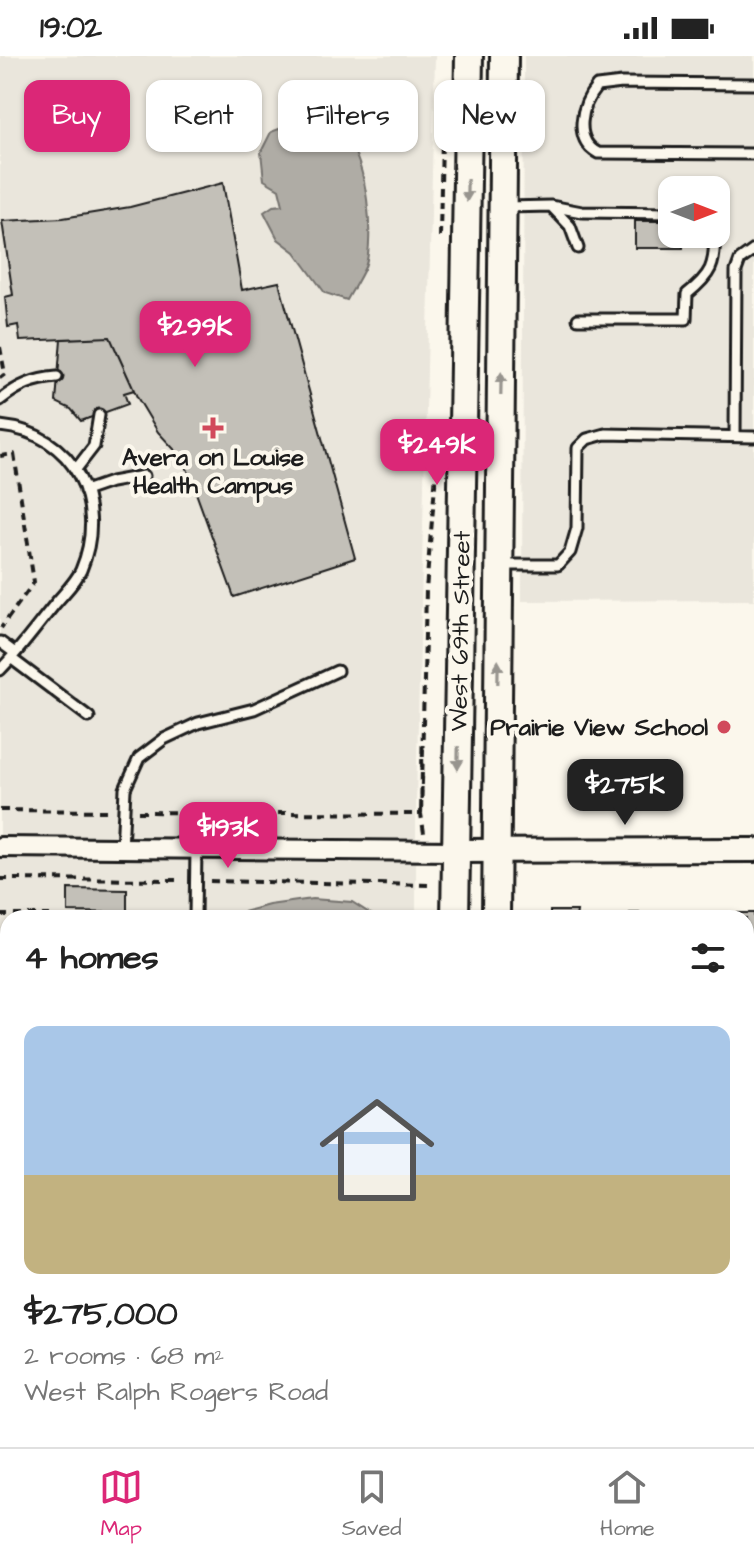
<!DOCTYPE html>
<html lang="en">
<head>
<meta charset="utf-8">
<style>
	:root { --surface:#fff; --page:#f6f6f6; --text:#222; --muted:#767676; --line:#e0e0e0; --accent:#db2777 }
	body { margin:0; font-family:"Architects Daughter",sans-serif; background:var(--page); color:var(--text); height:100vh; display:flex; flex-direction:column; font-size:30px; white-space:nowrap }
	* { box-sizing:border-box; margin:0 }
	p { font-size:26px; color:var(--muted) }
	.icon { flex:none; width:44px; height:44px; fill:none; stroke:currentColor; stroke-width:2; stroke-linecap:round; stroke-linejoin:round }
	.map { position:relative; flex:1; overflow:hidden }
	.details { position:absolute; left:0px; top:854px; width:754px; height:538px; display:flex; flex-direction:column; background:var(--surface); border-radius:24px 24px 0 0; box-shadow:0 2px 6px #0004 }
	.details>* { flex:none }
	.banner { position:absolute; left:24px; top:24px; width:706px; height:72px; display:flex; gap:16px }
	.needle { width:52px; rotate:90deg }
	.buttons { position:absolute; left:658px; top:120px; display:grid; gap:16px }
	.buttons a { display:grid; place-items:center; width:72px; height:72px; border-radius:16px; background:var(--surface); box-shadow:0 2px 6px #0004; font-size:40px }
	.price { position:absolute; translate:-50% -68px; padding:0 18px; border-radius:16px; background:var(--accent); color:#fff; font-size:26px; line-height:52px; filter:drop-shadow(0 2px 4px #0008) }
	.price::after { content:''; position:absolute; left:50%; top:48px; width:24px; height:18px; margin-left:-12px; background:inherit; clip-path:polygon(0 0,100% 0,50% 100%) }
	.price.current { background:#222; color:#fff }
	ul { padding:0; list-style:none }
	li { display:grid; align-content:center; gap:16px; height:424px; padding:0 24px }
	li+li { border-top:2px solid var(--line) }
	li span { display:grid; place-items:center; height:248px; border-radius:16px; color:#555 }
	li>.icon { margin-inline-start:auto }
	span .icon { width:144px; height:144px; fill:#fffc; stroke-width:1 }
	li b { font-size:34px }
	h2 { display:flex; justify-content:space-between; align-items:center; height:96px; padding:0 24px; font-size:34px }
	.pill { padding:0 28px; border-radius:16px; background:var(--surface); box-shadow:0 2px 6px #0004; font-size:28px; line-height:72px }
	.pill.current { background:var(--accent); color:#fff }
	.status { display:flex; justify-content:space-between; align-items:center; height:56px; padding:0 40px; background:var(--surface); direction:ltr }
	.status svg { height:22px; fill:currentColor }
	.tabs { display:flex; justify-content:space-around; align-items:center; height:112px; border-top:2px solid var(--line); background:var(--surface); font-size:22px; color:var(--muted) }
	.tabs a { display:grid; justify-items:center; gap:4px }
	.tabs .current { color:var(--accent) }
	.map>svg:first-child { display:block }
	.built { fill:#eae6dc; fill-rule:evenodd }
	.water { fill:#afaca5; stroke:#74726e; stroke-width:2 }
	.building { fill:#c3c0b8; stroke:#1c1c1c; stroke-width:2 }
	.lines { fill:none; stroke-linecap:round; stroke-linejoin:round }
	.service-casing { stroke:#1c1c1c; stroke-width:15 }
	.minor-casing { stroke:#1c1c1c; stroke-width:24 }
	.tertiary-casing { stroke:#1c1c1c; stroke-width:28 }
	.secondary-casing { stroke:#1c1c1c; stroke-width:32 }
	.path { stroke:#1c1c1c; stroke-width:4; stroke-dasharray:8 6; stroke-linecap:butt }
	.service { stroke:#fbf7ec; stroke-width:9 }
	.minor { stroke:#fbf7ec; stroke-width:18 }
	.tertiary { stroke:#fbf7ec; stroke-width:22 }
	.secondary { stroke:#fbf7ec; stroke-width:26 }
	.oneway { fill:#97948e }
	.poi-dot { fill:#d1495b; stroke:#fbf7ec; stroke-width:3 }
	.labels { text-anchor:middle; stroke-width:8; stroke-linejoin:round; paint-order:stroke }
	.poi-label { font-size:24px; font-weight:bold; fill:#1c1c1c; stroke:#fbf7ec }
	.street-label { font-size:24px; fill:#1c1c1c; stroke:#fbf7ec }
</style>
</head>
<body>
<div class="status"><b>19:02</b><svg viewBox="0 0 49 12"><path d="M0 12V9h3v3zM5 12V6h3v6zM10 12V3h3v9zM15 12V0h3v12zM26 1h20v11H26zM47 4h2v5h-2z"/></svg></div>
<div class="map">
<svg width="754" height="1391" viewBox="0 0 754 1391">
	<rect width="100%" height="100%" fill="#fbf7ec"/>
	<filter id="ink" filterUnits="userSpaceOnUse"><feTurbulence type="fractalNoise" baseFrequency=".0125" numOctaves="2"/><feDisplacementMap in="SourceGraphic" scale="16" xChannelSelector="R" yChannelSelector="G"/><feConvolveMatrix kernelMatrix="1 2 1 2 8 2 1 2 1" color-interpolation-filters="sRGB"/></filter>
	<g filter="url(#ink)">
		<path class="built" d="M0 0H435L416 744V862H8V1384H413V1391H0Z
			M524 0H754V544L522 545ZM672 134H716V178H672Z"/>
		<path class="water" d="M300 65C316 69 333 72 346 84 367 103 375 184 365 211 360 222 353 233 347 244L325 237 295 196 278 183 264 156 273 150 283 149 279 133 264 124 261 96 271 76Z
			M312 843 352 846 377 862H237L239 857 269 849Z"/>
		<path class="building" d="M223 127 242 234 279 226 355 502 234 541 184 404 158 376 137 341 110 281 20 285 18 269 8 271 5 241 13 239 2 165 63 162 130 151Z
			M635 165H672V178H683V192H635Z
			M110 281 134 334 124 337 128 348 81 365 71 353 56 346 61 283Z
			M68 833 127 834V857L68 856Z
			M550 855H577L576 862H550Z
			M630 857H685V862H630Z
			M716 857H754V883H746V862H716Z
			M746 937H754V992H746Z
			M746 1035H754V1090H746Z
			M592 1384H636L632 1391H604Z"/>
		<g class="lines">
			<g class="service-casing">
				<path id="service" d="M754 28 622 27 597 30C581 49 573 84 598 97L754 98
					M551 150 582 156 672 157
					M506 151 551 150 570 170 578 192
					M578 263H686L687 238C711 219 716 209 714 178
					M0 344C19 329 34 323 57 321
					M0 370C74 377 109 447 81 514 76 526 63 538 55 548 37 570 20 594 0 614
					M735 380 736 215 740 204 754 194
					M77 412 94 390 99 359
					M85 435 111 426 144 420
					M503 509H558L570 496 577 472 578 392 587 383 605 378 754 381
					M0 586 15 597
					M12 603 89 661
					M122 793 125 733 139 702 164 683 198 667 254 653 337 615
					M195 862 196 792
					M746 902H754
					M746 1120H754
					M150 1384V1391"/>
			</g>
			<g class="minor-casing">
				<path id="minor" d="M0 791 456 795
					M737 1391 743 1384"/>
			</g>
			<g class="tertiary-casing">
				<path id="tertiary" d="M456 795 754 794"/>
			</g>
			<g class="secondary-casing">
				<path id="secondary" d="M455 862 469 0
					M496 862 504 0
					M449 1391 450 1384
					M489 1391V1384"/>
			</g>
			<path class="path" d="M440 181 443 30
				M0 291 5 318 0 322
				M0 400 14 398 34 526 1 572
				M423 693 421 758 426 534 437 406
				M0 754 109 755
				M138 756 421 758 424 777
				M0 823 182 824
				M210 825 433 829
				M0 859H56"/>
			<use href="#service" class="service"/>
			<use href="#minor" class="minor"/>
			<use href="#tertiary" class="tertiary"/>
			<use href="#secondary" class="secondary"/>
		</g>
		<defs><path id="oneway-solid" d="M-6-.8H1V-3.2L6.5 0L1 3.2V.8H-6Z" transform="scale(2)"/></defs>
		<g class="oneway">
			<use href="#oneway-solid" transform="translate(467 134) rotate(91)"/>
			<use href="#oneway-solid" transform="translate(501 328) rotate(-89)"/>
			<use href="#oneway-solid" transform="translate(498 616) rotate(-89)"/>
			<use href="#oneway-solid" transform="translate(458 702) rotate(91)"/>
		</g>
	</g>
	<g class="poi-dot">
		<path d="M209 360h8v8h8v8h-8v8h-8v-8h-8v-8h8z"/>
		<circle cx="724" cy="671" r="8"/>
	</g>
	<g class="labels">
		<g class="poi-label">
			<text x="213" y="409">Avera on Louise<tspan x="213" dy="28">Health Campus</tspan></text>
			<text x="708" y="679" text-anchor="end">Prairie View School</text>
		</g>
		<g class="street-label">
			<text transform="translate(460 575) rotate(-89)" y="8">West 69th Street</text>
		</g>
	</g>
</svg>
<div class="buttons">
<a><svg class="needle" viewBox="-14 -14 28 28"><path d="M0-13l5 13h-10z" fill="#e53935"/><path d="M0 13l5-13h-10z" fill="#767676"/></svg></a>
</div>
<b class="price" style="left:195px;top:313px">$299K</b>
<b class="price" style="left:437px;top:431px">$249K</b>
<b class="price current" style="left:625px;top:771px">$275K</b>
<b class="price" style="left:228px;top:814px">$193K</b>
<div class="banner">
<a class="pill current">Buy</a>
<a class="pill">Rent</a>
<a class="pill">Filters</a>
<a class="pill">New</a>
</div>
<section class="details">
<h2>4 homes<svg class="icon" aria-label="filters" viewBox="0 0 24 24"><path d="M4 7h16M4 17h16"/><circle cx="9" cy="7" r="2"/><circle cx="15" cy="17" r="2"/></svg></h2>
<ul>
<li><span style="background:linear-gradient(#a9c7e8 60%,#c2b280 0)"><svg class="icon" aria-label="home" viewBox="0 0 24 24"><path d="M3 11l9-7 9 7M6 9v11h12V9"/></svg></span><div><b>$275,000</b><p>2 rooms · 68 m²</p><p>West Ralph Rogers Road</p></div></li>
</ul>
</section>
</div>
<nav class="tabs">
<a class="current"><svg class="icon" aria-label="map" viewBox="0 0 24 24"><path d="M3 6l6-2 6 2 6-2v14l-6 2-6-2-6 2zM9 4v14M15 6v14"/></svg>Map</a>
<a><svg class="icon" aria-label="saved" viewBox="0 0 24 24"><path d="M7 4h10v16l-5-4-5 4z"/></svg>Saved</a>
<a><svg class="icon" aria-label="home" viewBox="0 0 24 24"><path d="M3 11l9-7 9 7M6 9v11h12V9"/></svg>Home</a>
</nav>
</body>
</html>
